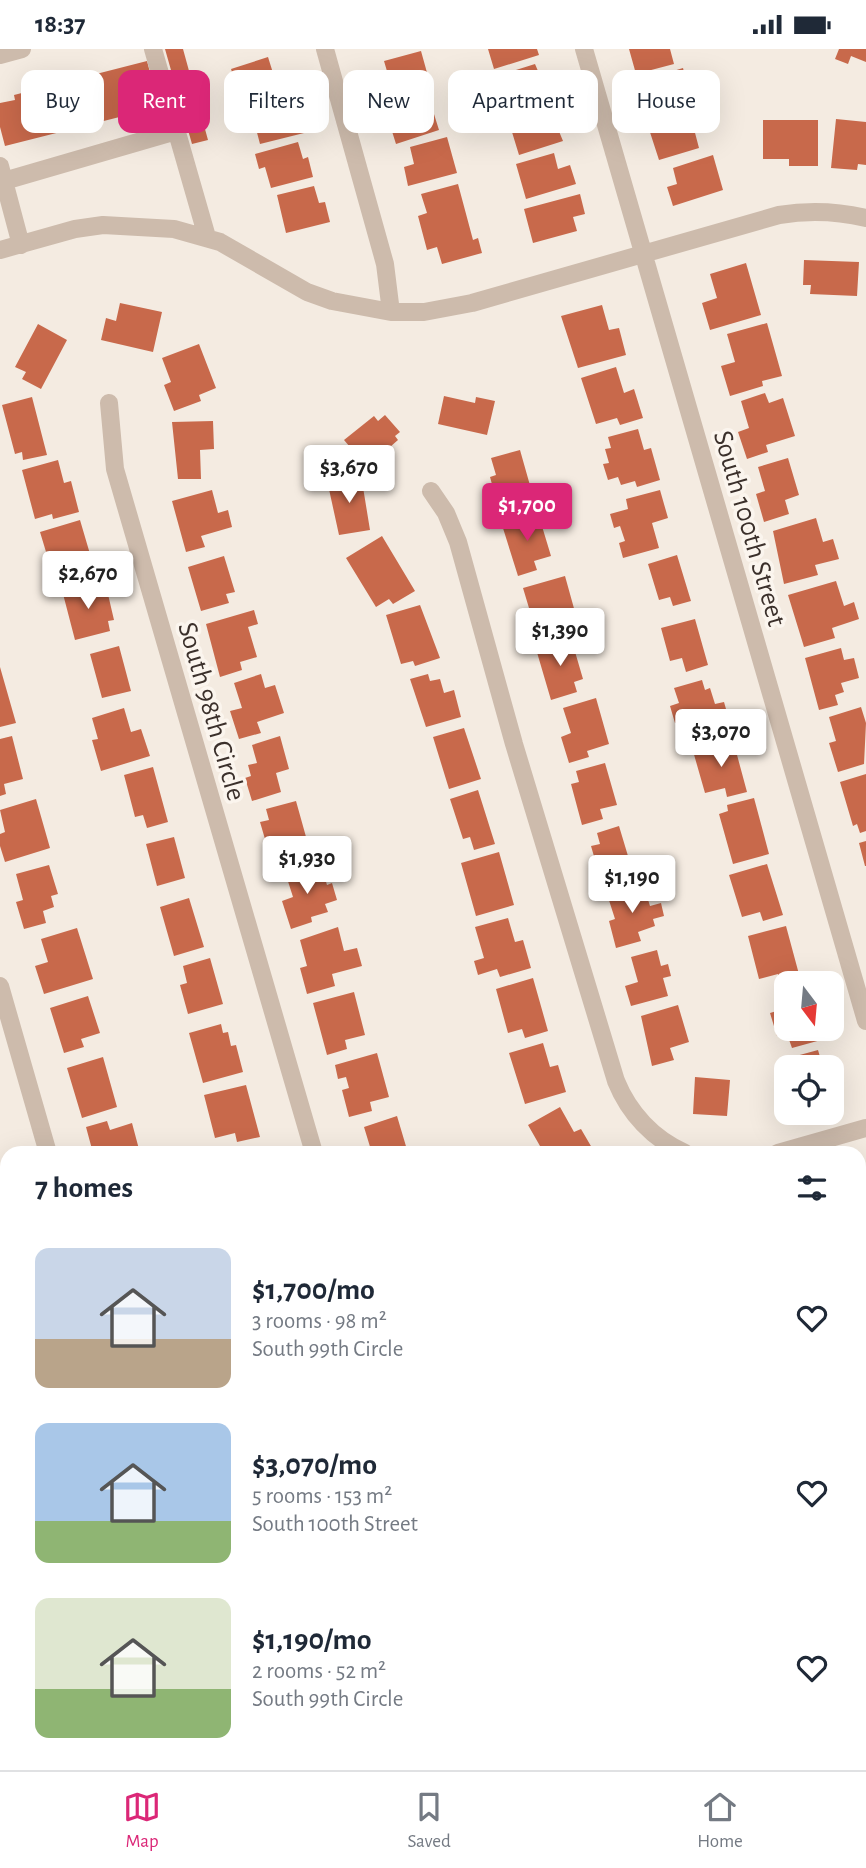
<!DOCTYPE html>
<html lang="en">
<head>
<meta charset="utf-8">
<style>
	:root { --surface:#fff; --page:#f6f6f7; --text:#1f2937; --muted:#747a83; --line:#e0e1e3; --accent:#db2777 }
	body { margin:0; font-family:"Alegreya Sans",sans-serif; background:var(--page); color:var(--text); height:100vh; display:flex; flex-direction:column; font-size:26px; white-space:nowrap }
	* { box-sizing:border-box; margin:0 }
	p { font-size:23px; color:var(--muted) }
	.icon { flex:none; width:38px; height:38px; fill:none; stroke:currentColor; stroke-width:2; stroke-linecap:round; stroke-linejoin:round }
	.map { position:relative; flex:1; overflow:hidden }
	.sheet { position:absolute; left:0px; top:1097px; width:866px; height:625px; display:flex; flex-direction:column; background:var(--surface); border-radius:21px 21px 0 0; box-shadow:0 7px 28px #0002 }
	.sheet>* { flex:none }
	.guide { position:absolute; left:21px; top:21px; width:824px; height:63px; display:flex; gap:14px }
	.needle { width:46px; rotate:164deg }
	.buttons { position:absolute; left:774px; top:922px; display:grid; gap:14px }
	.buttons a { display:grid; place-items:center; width:70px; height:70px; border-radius:14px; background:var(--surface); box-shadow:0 7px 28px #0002; font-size:35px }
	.price { position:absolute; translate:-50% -60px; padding:0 16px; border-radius:7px; background:#fff; color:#222; font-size:23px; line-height:46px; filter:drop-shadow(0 2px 4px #0008) }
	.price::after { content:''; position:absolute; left:50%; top:42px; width:21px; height:16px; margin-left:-10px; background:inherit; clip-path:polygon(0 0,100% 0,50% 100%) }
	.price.selected { background:var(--accent); color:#fff }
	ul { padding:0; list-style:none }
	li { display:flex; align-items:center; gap:21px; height:175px; padding:0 35px }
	li span { display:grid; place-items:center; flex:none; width:196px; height:140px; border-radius:14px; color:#555 }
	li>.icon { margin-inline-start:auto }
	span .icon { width:84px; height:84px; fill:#fffc; stroke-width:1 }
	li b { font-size:30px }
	h2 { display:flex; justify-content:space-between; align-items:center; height:84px; padding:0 35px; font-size:30px }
	.chip { padding:0 24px; border-radius:14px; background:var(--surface); box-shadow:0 7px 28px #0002; font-size:24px; line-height:63px }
	.chip.selected { background:var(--accent); color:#fff }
	.status { display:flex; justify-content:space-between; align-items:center; height:49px; padding:0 35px; background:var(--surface); direction:ltr }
	.status svg { height:19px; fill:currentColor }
	.tab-bar { display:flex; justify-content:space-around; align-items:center; height:98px; border-top:2px solid var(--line); background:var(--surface); font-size:19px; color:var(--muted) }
	.tab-bar a { display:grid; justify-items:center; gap:4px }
	.tab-bar .selected { color:var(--accent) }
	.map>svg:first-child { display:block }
	.building { fill:#c8694b }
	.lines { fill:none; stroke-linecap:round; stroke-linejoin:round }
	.minor { stroke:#cdbbac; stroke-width:18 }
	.major { stroke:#7d675c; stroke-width:18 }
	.labels { text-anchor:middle; stroke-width:7; stroke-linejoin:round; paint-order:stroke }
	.street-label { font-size:28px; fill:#3b302b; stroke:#fbf5ee }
</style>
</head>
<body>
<div class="status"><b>18:37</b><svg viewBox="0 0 49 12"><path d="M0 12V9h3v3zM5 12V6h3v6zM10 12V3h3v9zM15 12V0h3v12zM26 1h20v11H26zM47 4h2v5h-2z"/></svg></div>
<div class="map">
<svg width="866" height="1721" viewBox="0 0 866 1721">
	<rect width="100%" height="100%" fill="#f4ebe1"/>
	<path class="building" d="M165 0H183L208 91 192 95Z
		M488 0H537L539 6 494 20Z
		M629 0H670L674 15 636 25Z
		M839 0H866V13L851 7 848 15 835 10Z
		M421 2 431 38 382 52 377 32 389 29 384 12Z
		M268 8 273 24 282 21 288 40 242 54 231 20Z
		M147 12 159 58 5 97 0 78V54L15 51 14 46Z
		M535 15 550 50 505 64 494 28Z
		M683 19 686 31 692 29 697 44 685 47 688 57 647 69 641 51 647 50 641 32Z
		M428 46 439 81 396 95 390 76 395 74 390 58Z
		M292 48 304 84 260 95 255 76 248 77 243 61Z
		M549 58 563 92 519 106 508 70Z
		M698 62 702 79 694 80 699 99 659 111 647 74Z
		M836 70 866 73V116L858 115 857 121 831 119Z
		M763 71H818V117H789V110H763Z
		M447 88 457 124 408 137 404 118 414 115 410 98Z
		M298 93 303 110 308 108 313 128 271 139 265 118 259 120 255 105Z
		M554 104 558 120 570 116 576 135 526 150 516 115Z
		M713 106 723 141 673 157 667 138 677 135 673 119Z
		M458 135 473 191 478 189 482 204 442 215 437 198 427 201 418 167 427 164 421 145Z
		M314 137 319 154 325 153 330 173 286 184 277 146Z
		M580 145 585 165 573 168 577 182 533 194 524 160Z
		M804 211 859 213 857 247 810 245 811 236H803Z
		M746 214 761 266 710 281 702 254 717 249 710 225Z
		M120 254 162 263 153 303 101 291 106 269 116 272Z
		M602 256 609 281 619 279 626 306 578 319 561 267Z
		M767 274 782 327 762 332 763 337 730 347 721 317 735 313 727 285Z
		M38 275 67 291 41 340 22 330 26 323 15 318Z
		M199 295 216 339 199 346 201 352 174 362 164 336 171 333 162 309Z
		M616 318 624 344 634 340 643 369 620 376 617 369 596 375 581 329Z
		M765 344 769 354 783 349 795 387 766 396 768 403 747 410 738 383 749 379 741 352Z
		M444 347 475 354 476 348 495 352 487 386 438 375Z
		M32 348 47 406 23 411 22 403 15 405 2 356Z
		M385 366 400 383 395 387 398 391 367 418 344 391 374 367 378 372Z
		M213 372 214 400 200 401 201 430H178L172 373Z
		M638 380 644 401 651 399 660 431 637 438 635 432 621 436 618 428 608 431 603 415 609 414 605 400 611 399 608 388Z
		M520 401 533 447 498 457 490 428 496 426 491 409Z
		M788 409 799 446 785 451 789 465 764 473 756 445 765 442 758 418Z
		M58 411 64 434 71 432 79 463 53 470 52 465 35 470 22 421Z
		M361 426 370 481 339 486 327 431Z
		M212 441 218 464 228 461 232 478 201 487 205 498 186 503 172 452Z
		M660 441 668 469 652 474 659 499 623 509 619 494 625 492 620 477 614 479 610 465 628 460 626 450Z
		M538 464 551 507 534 512 537 521 518 527 502 476Z
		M816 469 823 493 833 490 839 510 815 516 818 526 784 535 773 482Z
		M80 471 95 522 72 529 70 521 53 526 40 483Z
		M382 487 415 542 393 555 389 550 376 558 346 509Z
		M677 506 691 552 673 557 670 548 659 551 648 515Z
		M224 507 235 543 226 545 229 554 201 562 188 518Z
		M565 527 575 563 551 569 554 579 530 586 523 561 529 559 523 539Z
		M836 532 844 557 854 553 859 570 832 579 835 589 804 598 788 546Z
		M90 533 93 544 107 541 114 571 108 572 110 582 75 591 62 541Z
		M420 556 440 609 415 617 413 612 401 615 386 566Z
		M254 561 258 575 248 578 257 608 240 613 242 621 220 628 206 575Z
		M695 570 708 616 686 623 682 609 670 612 661 579Z
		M571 589 583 630 574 633 577 643 551 651 536 600Z
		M119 597 131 642 102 649 90 605Z
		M841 599 844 611 854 609 859 629 841 634 844 643 835 646 838 656 819 661 805 609Z
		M0 618 16 674 0 678Z
		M261 625 265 639 275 636 284 664 257 673 261 684 239 690 230 662 242 659 234 634Z
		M428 625 430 632 440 630 444 644 454 641 461 668 426 678 410 630Z
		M702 631 705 641 710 639 715 655 724 653 732 681 711 687 708 677 685 684 682 672 675 674 670 657 679 654 674 639Z
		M596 649 609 695 587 702 589 708 569 714 561 688 571 684 563 659Z
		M861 658 866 674 864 715 838 723 829 694 836 692 829 668Z
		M124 659 131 683 141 680 150 707 101 722 92 691 98 690 92 669Z
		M464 679 481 730 449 740 433 688Z
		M12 687 23 730 4 735 6 745 0 747V690Z
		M280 687 289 720 276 724 281 743 252 752 245 729 251 727 248 716 257 714 252 696Z
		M733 691 747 743 727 748 725 739 705 744 693 702Z
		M605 714 617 756 600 760 603 770 582 776 571 735 579 733 576 722Z
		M153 718 168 773 147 779 143 766 135 768 124 726Z
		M866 725V782L860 784 857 775 853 777 840 733Z
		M478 741 495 795 474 801 470 788 463 790 450 750Z
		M754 749 769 805 733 815 719 765 728 762 727 756Z
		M36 750 50 799 5 813 0 797V785L5 783 0 761Z
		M296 752 308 795 291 799 294 808 272 814 260 773 269 771 266 760Z
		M619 777 631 817 618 821 620 830 602 835 591 797 600 795 597 784Z
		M174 788 185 829 157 837 146 795Z
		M866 792V817H865L859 794Z
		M499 803 514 856 476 867 461 814Z
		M314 815 317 825 323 823 327 836 332 834 337 851 325 855 328 863 311 868 312 873 291 880 282 852 293 848 285 823Z
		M767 815 783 866 763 872 760 863 742 868 729 826Z
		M49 816 58 845 51 847 54 858 43 862 46 874 24 880 16 853 23 851 16 825Z
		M643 835 650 857 661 854 664 867 653 870 655 877 638 883 641 892 616 899 609 872 615 870 607 845Z
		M189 849 204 898 174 907 160 858Z
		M508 869 515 893 523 891 531 919 500 928 497 920 478 926 474 912 484 909 475 878Z
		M786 877 800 929 781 934 778 925 759 930 748 887Z
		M338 878 344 902 357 899 362 917 332 925 335 937 307 945 300 919 307 917 300 891Z
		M77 879 93 930 44 945 35 917 48 913 41 890Z
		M657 901 661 917 668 915 671 927 663 929 668 947 631 957 625 937 638 933 631 908Z
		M210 909 223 955 188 965 180 936 187 934 183 917Z
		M533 929 548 982 525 989 522 980 508 984 496 940Z
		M354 943 365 986 345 991 347 1000 327 1006 313 954Z
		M786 944V980H817L821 991 792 999 787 985 777 987 770 964 780 961 775 947Z
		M88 947 100 984 81 990 84 998 64 1004 50 959Z
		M678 956 689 993 670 999 674 1011 652 1017 641 967Z
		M221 975 223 984 228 983 231 997 236 996 243 1023 203 1034 189 984Z
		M543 994 550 1018 558 1016 566 1043 525 1055 509 1004Z
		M818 1001 823 1018H788L785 1010Z
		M377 1004 389 1048 370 1053 372 1062 349 1068 342 1041 349 1039 346 1028 338 1030 335 1016Z
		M103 1008 117 1058 82 1069 67 1019Z
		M695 1028 730 1031 727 1067 693 1065Z
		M246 1036 260 1088 237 1093 235 1084 215 1089 204 1046Z
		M560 1058 574 1083 581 1080 595 1104H544L528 1076Z
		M397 1067 408 1104H361L371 1101 364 1078Z
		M107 1072 110 1081 132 1074 140 1104H93L86 1078Z
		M265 1097 266 1104H243V1103Z
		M859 1115 866 1136V1142L859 1144Z
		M0 1126 7 1148V1159L0 1161Z
		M7 1172V1225L0 1227V1174Z
		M861 1189 862 1196 866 1195V1237L859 1238Z
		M7 1312V1351L0 1353V1314Z
		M866 1393V1446L859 1449V1395Z
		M557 1715H595L597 1721H559Z
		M759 1715H830V1716L812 1721H761Z"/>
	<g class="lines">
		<path class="minor" d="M153 0 207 188
			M325 0 385 215 391 263
			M584 0 866 972
			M0 6 22 0
			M0 117 21 196
			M4 132 176 82
			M0 201 75 180 103 176 174 180 220 193 307 243 332 252 391 263H424L472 254 779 166C810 161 836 162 866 169
			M109 354 115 420 314 1104
			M431 442 446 464 458 493 514 695 616 1032C629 1064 653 1090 685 1104
			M0 937 48 1104
			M778 1104 866 1079
			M0 1262 7 1260
			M859 1347 866 1344
			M0 1423 7 1421
			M0 1519 7 1517
			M0 1575 7 1573
			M77 1715 78 1721
			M648 1715 650 1721
			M685 1715 687 1721
			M498 1721 520 1716 522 1721"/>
		<path class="major" d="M859 1512 866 1510
			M859 1553 866 1551
			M162 1721 184 1715
			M272 1721 294 1715"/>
	</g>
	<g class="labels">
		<g class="street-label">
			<text transform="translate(751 479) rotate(74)" y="10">South 100th Street</text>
			<text transform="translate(213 662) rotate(74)" y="10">South 98th Circle</text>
		</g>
	</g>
</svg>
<div class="buttons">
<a><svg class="needle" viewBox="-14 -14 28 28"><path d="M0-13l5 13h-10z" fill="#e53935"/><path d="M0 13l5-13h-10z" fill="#747a83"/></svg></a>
<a><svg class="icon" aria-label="locate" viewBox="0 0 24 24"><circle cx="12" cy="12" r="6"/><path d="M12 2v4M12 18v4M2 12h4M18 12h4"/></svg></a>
</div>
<b class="price" style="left:349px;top:456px">$3,670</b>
<b class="price selected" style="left:527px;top:494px">$1,700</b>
<b class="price" style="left:88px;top:562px">$2,670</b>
<b class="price" style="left:560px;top:619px">$1,390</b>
<b class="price" style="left:721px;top:720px">$3,070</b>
<b class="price" style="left:307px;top:847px">$1,930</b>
<b class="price" style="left:632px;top:866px">$1,190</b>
<div class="guide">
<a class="chip">Buy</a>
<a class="chip selected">Rent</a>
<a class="chip">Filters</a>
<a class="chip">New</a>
<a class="chip">Apartment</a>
<a class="chip">House</a>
</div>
<section class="sheet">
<h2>7 homes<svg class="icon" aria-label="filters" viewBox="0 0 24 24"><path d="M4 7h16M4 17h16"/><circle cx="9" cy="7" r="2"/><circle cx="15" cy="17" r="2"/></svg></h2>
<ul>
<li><span style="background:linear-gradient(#c9d6e8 65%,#b9a48a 0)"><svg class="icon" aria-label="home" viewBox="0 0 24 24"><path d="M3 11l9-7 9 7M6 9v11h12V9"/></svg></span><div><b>$1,700/mo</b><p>3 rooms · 98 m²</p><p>South 99th Circle</p></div><svg class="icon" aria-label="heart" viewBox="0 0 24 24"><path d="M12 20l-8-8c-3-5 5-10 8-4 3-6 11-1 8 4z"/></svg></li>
<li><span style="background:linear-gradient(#a9c7e8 70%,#8fb573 0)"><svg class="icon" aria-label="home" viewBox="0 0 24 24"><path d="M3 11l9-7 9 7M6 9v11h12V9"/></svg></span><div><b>$3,070/mo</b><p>5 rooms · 153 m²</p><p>South 100th Street</p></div><svg class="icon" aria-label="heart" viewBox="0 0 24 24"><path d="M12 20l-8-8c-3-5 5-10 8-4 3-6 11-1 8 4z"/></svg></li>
<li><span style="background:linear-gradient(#dfe7d0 65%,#8fb573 0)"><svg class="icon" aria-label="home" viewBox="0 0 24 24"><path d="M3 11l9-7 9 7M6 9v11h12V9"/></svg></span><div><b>$1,190/mo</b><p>2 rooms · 52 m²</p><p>South 99th Circle</p></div><svg class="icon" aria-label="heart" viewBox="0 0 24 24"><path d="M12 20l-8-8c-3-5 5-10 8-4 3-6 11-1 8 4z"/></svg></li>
</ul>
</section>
</div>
<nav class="tab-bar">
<a class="selected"><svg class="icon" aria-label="map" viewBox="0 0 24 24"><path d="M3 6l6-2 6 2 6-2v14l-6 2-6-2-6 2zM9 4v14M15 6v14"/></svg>Map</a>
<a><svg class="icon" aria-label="saved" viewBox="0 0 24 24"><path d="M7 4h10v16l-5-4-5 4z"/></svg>Saved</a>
<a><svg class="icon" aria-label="home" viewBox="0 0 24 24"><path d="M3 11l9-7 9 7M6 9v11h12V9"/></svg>Home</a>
</nav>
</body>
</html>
